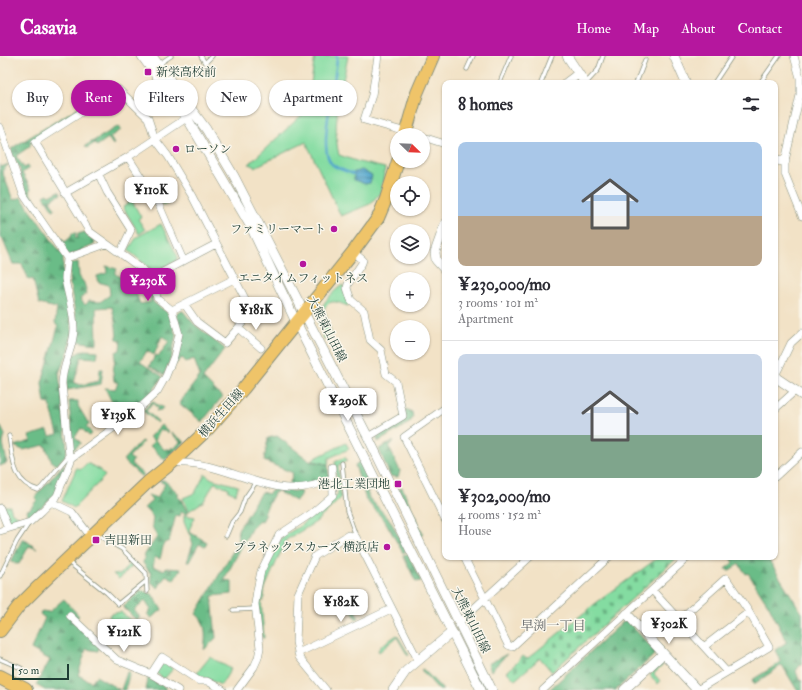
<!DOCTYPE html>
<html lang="en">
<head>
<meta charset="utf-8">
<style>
	:root { --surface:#fff; --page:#f2f2f3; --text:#2b2b33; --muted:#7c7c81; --line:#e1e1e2; --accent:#b5179e }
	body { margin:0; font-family:"IM FELL Double Pica","Noto Serif JP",serif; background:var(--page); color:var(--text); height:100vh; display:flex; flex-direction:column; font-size:15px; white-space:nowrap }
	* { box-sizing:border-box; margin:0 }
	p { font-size:13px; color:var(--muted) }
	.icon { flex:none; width:22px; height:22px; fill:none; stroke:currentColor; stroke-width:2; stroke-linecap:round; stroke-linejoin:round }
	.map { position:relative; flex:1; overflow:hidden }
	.drawer { position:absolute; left:442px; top:24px; width:336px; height:480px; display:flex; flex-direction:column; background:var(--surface); border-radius:8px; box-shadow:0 1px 3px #0004 }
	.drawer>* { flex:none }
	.guide { position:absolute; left:12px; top:24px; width:370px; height:36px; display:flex; gap:8px }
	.needle { width:26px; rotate:113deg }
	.tools { position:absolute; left:390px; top:72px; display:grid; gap:8px }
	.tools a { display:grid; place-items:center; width:40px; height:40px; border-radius:50%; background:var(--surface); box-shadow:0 1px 3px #0004; font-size:20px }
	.scale { position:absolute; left:12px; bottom:10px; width:57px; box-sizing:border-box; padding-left:4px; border:2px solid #1f3d34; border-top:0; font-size:11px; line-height:14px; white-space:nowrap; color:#1f3d34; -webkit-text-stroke:3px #fbf7ec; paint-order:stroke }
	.price { position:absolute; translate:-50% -34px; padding:0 9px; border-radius:8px; background:#fff; color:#222; font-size:13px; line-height:26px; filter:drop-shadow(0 1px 2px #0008) }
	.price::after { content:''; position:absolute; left:50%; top:24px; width:12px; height:9px; margin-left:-6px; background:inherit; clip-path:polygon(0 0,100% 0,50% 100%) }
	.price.on { background:var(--accent); color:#fff }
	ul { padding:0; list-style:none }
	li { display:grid; align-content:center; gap:8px; height:212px; padding:0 16px }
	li+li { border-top:1px solid var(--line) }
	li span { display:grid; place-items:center; height:124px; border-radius:8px; color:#555 }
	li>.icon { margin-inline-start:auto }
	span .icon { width:72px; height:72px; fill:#fffc; stroke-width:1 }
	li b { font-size:17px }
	h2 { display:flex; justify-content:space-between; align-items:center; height:48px; padding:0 16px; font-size:17px }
	.pill { padding:0 14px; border-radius:18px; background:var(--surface); box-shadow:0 1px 3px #0004; font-size:14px; line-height:36px }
	.pill.on { background:var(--accent); color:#fff }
	header { display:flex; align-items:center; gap:24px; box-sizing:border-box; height:56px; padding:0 20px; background:var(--accent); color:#fff }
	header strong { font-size:19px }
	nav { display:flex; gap:22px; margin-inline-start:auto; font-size:14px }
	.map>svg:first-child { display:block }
	.green { fill:#84dca1; stroke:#528c6a }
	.forest { fill:url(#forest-firs); stroke:#457c5e }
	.cemetery { fill:url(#cemetery-stones); stroke:#528c6a }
	.water { fill:url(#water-rules); stroke:#387180 }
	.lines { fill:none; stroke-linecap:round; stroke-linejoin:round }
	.stream { stroke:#51a5cc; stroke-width:2.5 }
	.service-casing { stroke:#88907d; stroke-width:5 }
	.minor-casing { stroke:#88907d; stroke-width:8 }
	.tertiary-casing { stroke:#88907d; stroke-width:10 }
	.primary-casing { stroke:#88907d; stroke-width:14 }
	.motorway-casing { stroke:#88907d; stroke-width:16 }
	.service { stroke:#fff; stroke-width:3.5 }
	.minor { stroke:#fff; stroke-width:7 }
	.tertiary { stroke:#fff; stroke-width:9 }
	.primary { stroke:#efc469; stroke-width:12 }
	.motorway { stroke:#efc469; stroke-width:14 }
	.poi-dot { fill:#b5179e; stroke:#fbf7ec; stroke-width:1.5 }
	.labels { text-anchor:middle; stroke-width:3; stroke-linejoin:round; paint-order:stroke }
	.poi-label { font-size:12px; fill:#1f3d34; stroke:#fbf7ec; text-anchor:start }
	.street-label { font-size:12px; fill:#1f3d34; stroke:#fbf7ec }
	.neighbourhood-label { font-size:13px; fill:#606467; stroke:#fbf7ec }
</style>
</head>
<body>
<header>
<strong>Casavia</strong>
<nav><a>Home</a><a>Map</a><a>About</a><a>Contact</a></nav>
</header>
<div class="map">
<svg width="802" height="634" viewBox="0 0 802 634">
	<defs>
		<pattern id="forest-firs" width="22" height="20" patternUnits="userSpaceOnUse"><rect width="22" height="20" fill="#6bbc87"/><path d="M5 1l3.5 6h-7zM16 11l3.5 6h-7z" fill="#579a6f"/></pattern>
		<pattern id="cemetery-stones" width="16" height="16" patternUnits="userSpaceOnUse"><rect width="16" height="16" fill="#84dca1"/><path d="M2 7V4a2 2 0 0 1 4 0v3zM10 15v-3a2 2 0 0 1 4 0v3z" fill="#6bb484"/></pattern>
		<pattern id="water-rules" width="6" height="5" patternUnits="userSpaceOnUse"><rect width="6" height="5" fill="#51a5cc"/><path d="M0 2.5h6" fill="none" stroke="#4388a6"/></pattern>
	</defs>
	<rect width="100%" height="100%" fill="#fbf7ec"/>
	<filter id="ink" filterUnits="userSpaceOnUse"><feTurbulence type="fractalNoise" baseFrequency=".025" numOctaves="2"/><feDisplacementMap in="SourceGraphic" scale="8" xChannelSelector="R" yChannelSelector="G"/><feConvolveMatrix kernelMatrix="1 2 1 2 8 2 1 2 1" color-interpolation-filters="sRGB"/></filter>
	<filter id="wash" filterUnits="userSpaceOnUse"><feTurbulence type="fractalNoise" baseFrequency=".012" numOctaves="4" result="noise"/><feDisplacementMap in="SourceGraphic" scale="16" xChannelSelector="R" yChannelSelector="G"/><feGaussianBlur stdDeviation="0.9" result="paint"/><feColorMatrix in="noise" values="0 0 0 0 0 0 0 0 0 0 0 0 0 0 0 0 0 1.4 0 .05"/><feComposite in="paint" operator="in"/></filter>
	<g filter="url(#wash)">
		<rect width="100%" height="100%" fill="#f2e2c6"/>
		<path class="green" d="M315 0H348C342 33 331 66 339 99L359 106 385 112 381 136 370 148 341 160 306 86 255 111 249 108 307 54Z
			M166 138 171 145 163 150 159 142Z
			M132 145 141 161 138 163 145 174 139 178 123 151Z
			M161 168 178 201 176 205 154 216 128 194 137 181Z
			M343 229 348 250C338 247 331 241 324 253L332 280 324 283C322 278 318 270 318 265 317 253 333 234 343 229Z
			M346 387 349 393 329 402 328 408 311 404Z
			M345 401 347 405 338 409 341 442 316 466 286 484 264 534V544H261L264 582H262L258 548 264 518 282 481 300 470 338 438 335 406Z
			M87 407 100 414 105 420 74 452 62 445 77 411 80 414Z
			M205 418 212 423 238 430 236 438 228 435 229 432 214 427 204 445 189 455 183 442 195 437Z
			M4 450H10L12 457 18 460 19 466 13 467 11 463H7Z
			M184 459 195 461 189 474 191 476 189 478 184 466Z
			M129 508 132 510 119 523 113 518H121Z
			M121 556 134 567 139 576 134 573 131 577 109 562 110 558Z
			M397 579 409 599 408 600 397 581 379 596 378 594 382 589Z
			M210 601 231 613 221 629 196 618Z
			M165 607 173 613 164 623 155 616 162 608 163 609Z
			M660 609H663L654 618 660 625 658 628 650 619Z"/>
		<path class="forest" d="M117 28 118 32 30 87V90L16 100 24 112 28 110 29 112 22 117 31 133 29 135 41 156 39 157 26 136 20 119V113L11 97 12 92Z
			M119 70 121 74 110 81 114 88 113 89 108 82 97 90 95 87 87 92 85 90Z
			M0 108 1 111 9 108 2 115 13 144 21 141 63 200V224L72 273 69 294 59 317 67 393 65 400 57 409 52 406 45 389 23 394 14 390 31 385 29 380 48 374 50 380 58 378 50 348 45 347 42 327 58 271 55 267 57 252 39 248 33 223 29 224 22 208H13L2 182H0Z
			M59 135 61 138 50 144 55 153 53 154 44 140 48 138 50 140Z
			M85 176 89 181 95 185 94 189 68 200 57 183 59 181 65 186 71 181 72 177H76L75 182 77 183 78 178Z
			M78 206 79 220 84 227 87 237 80 243 85 249 89 245 100 246 110 239 109 229 98 226 97 220 107 217 106 210 117 213 115 218 125 223 128 218 130 219 140 248 151 246 148 221 151 222 153 246 168 257 176 279 172 299 164 319 149 310 156 299 159 300 169 285 162 280 154 299 147 295 140 306 163 321 146 344 120 362 105 332 115 333 118 327 114 325 113 316 116 296 120 294 121 284 117 283 116 270 112 251 96 252 97 288 75 285 77 267 69 223 70 208Z
			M183 255 193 267 225 293 203 322 222 341 202 366 179 347 200 320 194 303 186 306 182 302 174 309 182 279 176 257Z
			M84 294 98 295 97 302 81 301 74 327 82 329 99 325 100 313H103L101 328 67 334 66 316 72 300Z
			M69 345H78V350L89 368 86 370 92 378 89 380 81 372 75 381 81 387 73 394Z
			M152 345 159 350 163 351 161 354 156 355 158 352 152 347 146 355 158 365 157 367 143 355Z
			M406 353 412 356 413 362 409 367 378 386 376 381 404 362Z
			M0 369 5 379 3 387 7 407 0 410Z
			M161 369 168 375V377L160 373 155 384 165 394 167 392 170 394 172 391 174 393 180 386 171 377V376L185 386 165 404 150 390 154 385 149 381Z
			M277 380 310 405 328 409 329 421 302 429H289L293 417 264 405 268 382Z
			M141 385 143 386 129 401 133 404 131 408 144 419 142 421 123 404Z
			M394 385 389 391 400 415 398 421 390 420 379 393Z
			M360 405 371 434 367 435 369 442 390 464 406 495 403 497 385 465 366 444 355 409Z
			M64 408C67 432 45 448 29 463L27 454 30 453 37 444 35 441Z
			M164 424 178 437V442L181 443 188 458 181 456 180 460 176 459 169 485 164 487 160 503 155 501 153 511 164 514 166 512 181 513 174 524 166 519 158 532 151 526V518L143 507 145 498 157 481 152 470 153 461 144 452 152 445 148 439 157 442 165 428 159 425Z
			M402 431 423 478 420 481 399 433Z
			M275 432 278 433 277 436H275L264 456 266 458 262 465 259 464 251 473 224 524 232 525V538L212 540 216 582 204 594C206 580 207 567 196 558L239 485C234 472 242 470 247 460 254 450 252 447 262 436L268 438Z
			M280 434 302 436 296 445 280 437Z
			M191 477 207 486 205 491 199 488 189 506H187L193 488 190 479Z
			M23 482 37 493 29 490 19 508 11 506Z
			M408 498 421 525 416 526 403 499Z
			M730 501H767L802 557V606L796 615 798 621 802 625V634H797L782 609 754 628 752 624 781 606 775 594 787 586 769 550 748 517 746 518 739 508 728 515 726 512 734 506Z
			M141 534 152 538 162 554 151 562 147 558 151 554 145 545 134 554 140 561 137 565 123 551Z
			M347 538 359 562 356 563 345 539Z
			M64 543 79 560 74 565 100 589 98 595 86 593 78 619 91 626 96 620 120 634H45L36 629 50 604 31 593 45 562 40 558 42 555 49 556Z
			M624 565 628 566 655 595 654 599 616 634H549Z
			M507 598 491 615 488 608Z
			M423 613 443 634H439L421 614Z
			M127 616H130L125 634H121Z
			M148 622 165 631V634H146Z"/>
		<path class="cemetery" d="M659 501H678L552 616 540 602 515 624 507 616 523 600 527 603 596 547Z"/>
		<path class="water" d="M362 114 372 120 370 127 365 128 354 124V116Z"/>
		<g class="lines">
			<path class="stream" d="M337 0C337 24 317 91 331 107 335 113 347 115 353 118"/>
		</g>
	</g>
	<g filter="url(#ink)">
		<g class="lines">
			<g class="service-casing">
				<path id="service" d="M201 0 205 7 212 0
					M159 8 171 0
					M467 13 473 0
					M501 24 511 0
					M541 27 552 0
					M586 27 598 14 603 0
					M636 27 645 4
					M714 27 732 0
					M760 27 779 0
					M9 380C13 403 12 426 38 434L41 432 69 399
					M342 407 347 455 356 480
					M98 479 122 493 146 517 147 536
					M226 480 232 466 240 456 245 442 256 426
					M67 505 107 537 118 548 145 526
					M0 520 17 485 29 467
					M233 554 255 553
					M0 603 21 612"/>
			</g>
			<g class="minor-casing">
				<path id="minor" d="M378 0 372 39 364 64 417 79
					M794 0 800 22V39L785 105V118L802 160
					M0 71 23 138 67 202C67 208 65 217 65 223 68 240 74 256 74 273 74 292 62 308 62 328L69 399 72 402
					M423 81 445 88
					M128 101 159 149 183 204
					M99 119 107 136 131 174 120 197
					M65 137 128 101 191 59
					M353 196 363 204 362 207 348 228 347 232 351 244 364 255 370 284 381 294 386 318 396 326 403 360 368 381
					M67 202 106 188
					M153 221 89 175 35 86 118 33 148 62 155 83 168 100 192 140 252 256 225 287 197 266 185 249
					M153 221 216 188
					M172 254 234 223
					M238 272 261 292
					M775 320 791 287 802 277
					M445 352 404 381 445 464
					M775 353 796 334
					M173 406C184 407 196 407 207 410 253 421 285 446 333 422
					M775 421 802 396
					M51 446 72 456 91 481
					M0 452 8 472
					M0 475 30 466 42 455 57 440 72 402 134 357 157 336 166 320 174 300 179 278 172 254 157 242 153 221
					M464 501 508 589 512 591 609 501
					M652 534 726 615
					M70 560 117 604 151 618 178 634
					M680 563 726 522 749 556 769 591 697 634
					M459 566 530 501
					M705 590 749 556
					M298 597 391 553
					M151 618 162 601 199 625H207L223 634
					M237 634 254 611 258 602 260 592 255 548 257 534 261 515 279 479 312 457 333 439 332 411
					M326 634 299 601 296 586 298 538 315 500 348 479 356 481 418 604
					M543 634 688 501"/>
			</g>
			<g class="tertiary-casing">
				<path id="tertiary" d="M142 0 187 62 251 171 296 266 481 634
					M152 0 206 73 234 120 368 381 492 634
					M567 0 585 27
					M674 0 686 27
					M566 27 578 18
					M775 104 785 105
					M445 168 435 196 436 204 445 214
					M775 321 802 339
					M627 558 697 634
					M393 634 406 615 452 576
					M624 634 663 598"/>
			</g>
			<g class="primary-casing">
				<path id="primary" d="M405 79 417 37 433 0
					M0 575 19 550 38 531 148 426 173 406 208 373 243 333 353 196 378 162 386 143 398 105"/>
			</g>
			<g class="motorway-casing">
				<path id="motorway" d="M0 621 25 634"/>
			</g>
			<use href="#service" class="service"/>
			<use href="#minor" class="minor"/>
			<use href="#tertiary" class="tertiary"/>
			<use href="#primary" class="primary"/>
			<use href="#motorway" class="motorway"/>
		</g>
	</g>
	<g class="poi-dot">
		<rect x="144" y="12" width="8" height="8" rx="2"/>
		<circle cx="176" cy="93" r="4"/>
		<circle cx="334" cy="173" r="4"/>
		<circle cx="303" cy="208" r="4"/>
		<rect x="394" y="424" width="8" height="8" rx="2"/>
		<rect x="92" y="480" width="8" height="8" rx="2"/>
		<circle cx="387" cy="491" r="4"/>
	</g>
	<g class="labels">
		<g class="poi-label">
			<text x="156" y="20">新栄高校前</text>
			<text x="184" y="97">ローソン</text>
			<text x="326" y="177" text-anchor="end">ファミリーマート</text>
			<text x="303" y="226" text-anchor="middle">エニタイムフィットネス</text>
			<text x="390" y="432" text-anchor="end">港北工業団地</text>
			<text x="104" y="488">吉田新田</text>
			<text x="379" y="495" text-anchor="end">プラネックスカーズ 横浜店</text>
		</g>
		<g class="street-label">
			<text transform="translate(327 273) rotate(63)" y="4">大熊東山田線</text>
			<text transform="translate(221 357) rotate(-48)" y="4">横浜生田線</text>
			<text transform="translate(471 564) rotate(64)" y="4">大熊東山田線</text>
		</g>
		<g class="neighbourhood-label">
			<text x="553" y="574">早渕一丁目</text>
		</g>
	</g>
</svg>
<div class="tools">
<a><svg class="needle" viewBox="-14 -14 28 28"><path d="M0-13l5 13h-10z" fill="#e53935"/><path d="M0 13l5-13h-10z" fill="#7c7c81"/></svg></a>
<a><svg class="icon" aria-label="locate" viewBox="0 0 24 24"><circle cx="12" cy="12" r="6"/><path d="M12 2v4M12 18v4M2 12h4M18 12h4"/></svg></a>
<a><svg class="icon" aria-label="layers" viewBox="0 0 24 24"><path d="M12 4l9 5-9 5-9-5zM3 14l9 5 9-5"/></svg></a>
<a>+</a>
<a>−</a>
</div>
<div class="scale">50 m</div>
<b class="price" style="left:151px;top:155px">¥110K</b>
<b class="price on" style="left:148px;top:246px">¥230K</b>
<b class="price" style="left:256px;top:275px">¥181K</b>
<b class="price" style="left:348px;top:366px">¥290K</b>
<b class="price" style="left:118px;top:380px">¥139K</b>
<b class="price" style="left:341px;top:567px">¥182K</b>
<b class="price" style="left:669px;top:589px">¥302K</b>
<b class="price" style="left:124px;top:597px">¥121K</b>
<div class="guide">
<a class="pill">Buy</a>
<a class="pill on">Rent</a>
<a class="pill">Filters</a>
<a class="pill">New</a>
<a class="pill">Apartment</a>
</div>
<section class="drawer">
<h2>8 homes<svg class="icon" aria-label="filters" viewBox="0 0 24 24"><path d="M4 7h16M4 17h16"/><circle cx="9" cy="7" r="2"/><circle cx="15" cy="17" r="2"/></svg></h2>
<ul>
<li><span style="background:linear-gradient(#a9c7e8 60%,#b9a48a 0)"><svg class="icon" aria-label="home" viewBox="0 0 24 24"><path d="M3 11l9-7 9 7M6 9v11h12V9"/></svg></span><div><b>¥230,000/mo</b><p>3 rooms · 101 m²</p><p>Apartment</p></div></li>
<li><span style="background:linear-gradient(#c9d6e8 65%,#7fa58c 0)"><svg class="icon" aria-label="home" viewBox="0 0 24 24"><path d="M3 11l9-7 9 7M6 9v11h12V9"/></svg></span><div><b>¥302,000/mo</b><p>4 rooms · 152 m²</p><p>House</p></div></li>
</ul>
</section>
</div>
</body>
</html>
